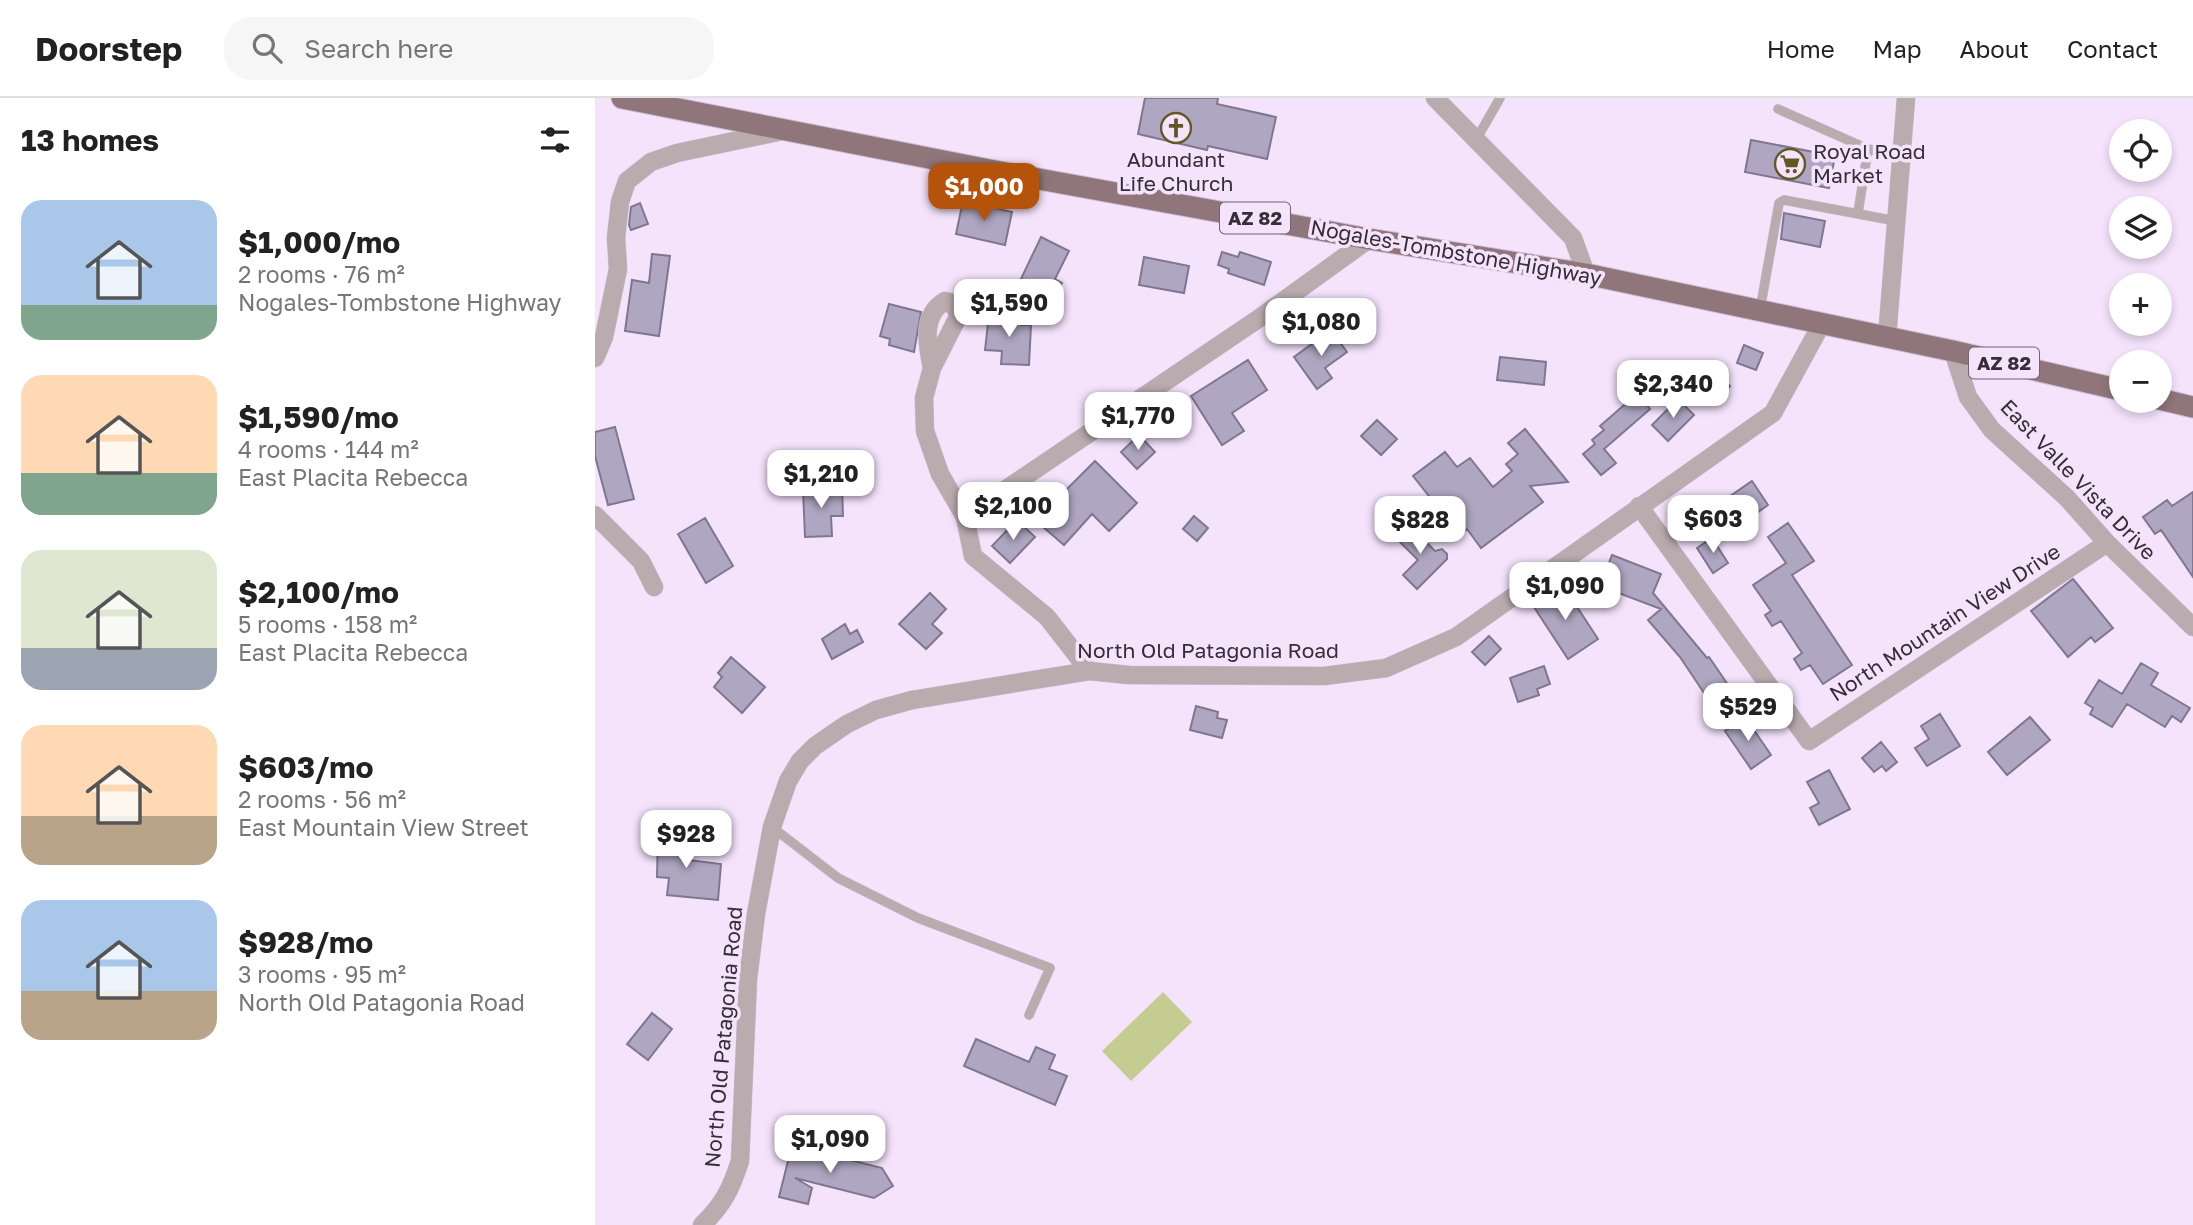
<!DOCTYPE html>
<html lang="en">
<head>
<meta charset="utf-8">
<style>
	:root { --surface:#fff; --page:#f6f6f6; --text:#222; --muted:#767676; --line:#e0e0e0; --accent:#b45309 }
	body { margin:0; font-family:"Golos Text",sans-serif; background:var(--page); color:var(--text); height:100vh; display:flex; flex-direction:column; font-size:26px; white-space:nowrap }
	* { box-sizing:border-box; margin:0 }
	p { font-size:23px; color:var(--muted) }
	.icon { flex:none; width:38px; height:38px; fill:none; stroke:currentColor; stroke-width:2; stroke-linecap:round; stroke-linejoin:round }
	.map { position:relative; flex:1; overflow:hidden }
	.drawer { display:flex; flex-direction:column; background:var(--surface); width:595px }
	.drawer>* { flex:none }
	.fabs { position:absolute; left:1514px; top:21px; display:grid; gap:14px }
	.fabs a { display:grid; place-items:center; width:63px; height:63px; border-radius:50%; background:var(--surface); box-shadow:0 4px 10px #0003; font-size:35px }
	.price { position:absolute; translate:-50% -60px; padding:0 16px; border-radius:14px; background:#fff; color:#222; font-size:23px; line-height:46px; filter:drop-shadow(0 2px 4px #0008) }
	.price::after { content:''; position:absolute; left:50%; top:42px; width:21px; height:16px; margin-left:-10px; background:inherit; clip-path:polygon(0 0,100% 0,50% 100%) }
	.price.active { background:var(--accent); color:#fff }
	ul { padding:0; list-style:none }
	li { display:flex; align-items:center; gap:21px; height:175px; padding:0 21px }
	li span { display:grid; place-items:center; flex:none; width:196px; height:140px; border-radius:21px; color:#555 }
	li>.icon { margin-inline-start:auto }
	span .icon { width:84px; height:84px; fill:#fffc; stroke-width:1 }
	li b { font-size:30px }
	h2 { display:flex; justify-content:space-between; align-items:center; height:84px; padding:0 21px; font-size:30px }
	header { display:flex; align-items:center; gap:42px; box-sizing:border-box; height:98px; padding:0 35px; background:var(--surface); border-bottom:2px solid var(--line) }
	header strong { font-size:33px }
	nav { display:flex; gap:38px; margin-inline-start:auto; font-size:24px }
	.search { width:490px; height:63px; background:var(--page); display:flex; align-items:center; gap:18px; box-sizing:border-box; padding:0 24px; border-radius:28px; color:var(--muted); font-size:26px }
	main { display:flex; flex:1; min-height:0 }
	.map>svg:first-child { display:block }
	.green { fill:#c4cc91 }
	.building { fill:#afa7c2; stroke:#7f7791; stroke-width:2 }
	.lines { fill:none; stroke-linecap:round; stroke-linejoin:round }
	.service-casing { stroke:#cfbfd5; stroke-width:10 }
	.minor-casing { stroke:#cfbfd5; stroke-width:19 }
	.primary-casing { stroke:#cfbfd5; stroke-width:23 }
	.service { stroke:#baabae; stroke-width:9 }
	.minor { stroke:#baabae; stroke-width:18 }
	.primary { stroke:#90767b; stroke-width:21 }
	.labels { text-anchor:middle; stroke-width:7; stroke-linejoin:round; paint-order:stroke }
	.shield { fill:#f5e3fc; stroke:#6f6472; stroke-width:2 }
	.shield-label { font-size:19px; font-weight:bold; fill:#352e37 }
	.poi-label { font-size:21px; fill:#352e37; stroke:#f5e3fc; text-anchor:start }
	.street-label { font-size:21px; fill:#352e37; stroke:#f5e3fc }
</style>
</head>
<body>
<header>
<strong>Doorstep</strong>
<div class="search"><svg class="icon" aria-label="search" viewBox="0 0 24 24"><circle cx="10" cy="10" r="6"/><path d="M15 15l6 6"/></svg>Search here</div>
<nav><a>Home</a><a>Map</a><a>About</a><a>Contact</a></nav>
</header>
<main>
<section class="drawer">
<h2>13 homes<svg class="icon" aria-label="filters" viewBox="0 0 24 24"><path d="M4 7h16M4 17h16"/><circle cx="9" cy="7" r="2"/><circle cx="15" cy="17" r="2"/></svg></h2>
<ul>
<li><span style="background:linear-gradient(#a9c7e8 75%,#7fa58c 0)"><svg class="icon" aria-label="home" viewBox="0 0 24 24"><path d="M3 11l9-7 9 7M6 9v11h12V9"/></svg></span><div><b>$1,000/mo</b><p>2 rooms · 76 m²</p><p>Nogales-Tombstone Highway</p></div></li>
<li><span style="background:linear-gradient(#ffd9b3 70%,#7fa58c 0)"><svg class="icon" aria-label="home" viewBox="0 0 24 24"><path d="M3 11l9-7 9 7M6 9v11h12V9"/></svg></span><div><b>$1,590/mo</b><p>4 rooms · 144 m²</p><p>East Placita Rebecca</p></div></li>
<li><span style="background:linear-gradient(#dfe7d0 70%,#9aa5b1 0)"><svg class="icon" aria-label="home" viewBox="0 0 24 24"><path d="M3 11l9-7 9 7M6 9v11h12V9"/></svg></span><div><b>$2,100/mo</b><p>5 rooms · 158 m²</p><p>East Placita Rebecca</p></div></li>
<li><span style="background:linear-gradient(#ffd9b3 65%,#b9a48a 0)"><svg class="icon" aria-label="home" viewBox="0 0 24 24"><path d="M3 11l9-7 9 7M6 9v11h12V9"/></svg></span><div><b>$603/mo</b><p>2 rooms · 56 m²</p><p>East Mountain View Street</p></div></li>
<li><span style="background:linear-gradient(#a9c7e8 65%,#b9a48a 0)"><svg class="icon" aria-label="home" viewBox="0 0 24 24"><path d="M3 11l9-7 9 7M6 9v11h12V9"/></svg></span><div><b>$928/mo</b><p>3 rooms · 95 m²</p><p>North Old Patagonia Road</p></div></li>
</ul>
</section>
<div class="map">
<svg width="1598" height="1127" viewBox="0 0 1598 1127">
	<rect width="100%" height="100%" fill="#f5e3fc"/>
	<path class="green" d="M568 894 597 924 536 983 507 953Z"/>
	<path class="building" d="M550 0H623L622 6 681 19 672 61 613 48 612 52 543 36Z
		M1156 42 1240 58 1234 90 1150 74Z
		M368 103 417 114 410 147 361 136Z
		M45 105 53 126 36 132 34 127 36 109Z
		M1189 115 1230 123 1225 149 1186 141Z
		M446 139 474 153 460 181 467 185 459 202 424 185Z
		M627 154 643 159 645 154 676 164 669 187 633 175 634 171 623 167Z
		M57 156 75 158 64 238 30 233 37 182 54 185Z
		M549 159 594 168 589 195 544 187Z
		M294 206 326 214 319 254 294 247 295 241 285 238Z
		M394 217 426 218V227H436L434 267 406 266 407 253 390 252Z
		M736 232 752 254 730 270 737 280 722 291 699 259Z
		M1149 247 1168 255 1161 272 1142 265Z
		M905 259 951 264 949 287 902 282Z
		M653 262 672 292 637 315 649 333 627 347 596 298Z
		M1121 275 1135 288 1122 303 1108 290Z
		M1043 295 1055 311 1009 351 1021 365 1006 377 988 356 1000 346 997 342 1009 332 1005 328Z
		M1083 301 1099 317 1073 343 1057 327Z
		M782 322 802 341 786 357 766 338Z
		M20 329 39 401 13 407 0 358V334Z
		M930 331 973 384 935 388 948 404 886 450 872 431 865 437 818 378 850 354 862 369 875 360 898 389 917 373 911 366 923 356 913 345Z
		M544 337 560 354 542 371 526 354Z
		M500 363 542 405 514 433 497 416 469 447 440 422 449 412 445 407 458 392 465 398Z
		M1157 383 1173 407 1152 422 1154 425 1137 437 1118 410Z
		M247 389 248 418H236L237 438 210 439 208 391Z
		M1598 394V479L1566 432 1560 436 1548 419 1572 402 1577 408Z
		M599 418 613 430 602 443 588 431Z
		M110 420 138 468 111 485 83 436Z
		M422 422 440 439 415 465 397 448Z
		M811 424 840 453 847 451 852 456V461L822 491 808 477 823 462 798 437Z
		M1193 425 1219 463 1197 477 1257 567 1228 586 1215 567 1206 572 1199 561 1207 555 1186 523 1177 528 1170 517 1176 513 1158 487 1191 465 1173 439Z
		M1117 440 1133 465 1118 475 1102 450Z
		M1017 457 1066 476 1058 495 1112 560 1114 559 1140 597 1119 610 1085 559 1053 522 1066 511 1005 488Z
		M1478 481 1518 530 1500 544 1496 539 1473 559 1436 513Z
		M967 486 1003 541 973 561 937 506Z
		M335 495 351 511 337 526 347 535 331 551 304 526Z
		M250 526 255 536 262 532 268 544 237 561 227 541Z
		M894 538 906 551 890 567 877 554Z
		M136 559 170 589 147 615 119 589 127 579 123 575Z
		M1546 565 1563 575 1556 587 1595 610 1586 624 1577 618 1570 629 1532 606 1517 629 1495 616 1498 610 1490 605 1504 582 1527 596Z
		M949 568 955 586 942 591 944 597 923 604 915 580Z
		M601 608 623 614 622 620 632 622 627 640 595 632Z
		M1345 616 1365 648 1332 668 1320 650 1334 641 1326 628Z
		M1150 619 1176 657 1156 671 1130 633Z
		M1435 619 1455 642 1412 677 1393 654Z
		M1286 644 1302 664 1291 673 1287 668 1279 674 1267 660Z
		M1234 672 1255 711 1224 727 1215 710 1224 705 1212 684Z
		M63 733H85L86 761 126 766 123 802 72 797 74 780 62 779Z
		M57 915 77 931 53 962 32 946Z
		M381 941 434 964 441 949 460 957 454 971 472 978 460 1007 369 968Z
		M197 1047 287 1070 298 1088 279 1100 200 1080 217 1090 213 1106 184 1099Z"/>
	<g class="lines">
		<g class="service-casing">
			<path id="service" d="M1183 11 1273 51 1305 58
				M881 42 905 0
				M1263 115 1273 51
				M1165 212 1184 105 1189 102 1301 123
				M177 729 243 780 323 820 455 870 434 917"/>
		</g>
		<g class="minor-casing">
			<path id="minor" d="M840 0 978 140 991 176
				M1292 240 1311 0
				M1358 253 1373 299 1397 332 1472 400 1512 445 1598 529
				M0 260 9 239 23 171 21 140 25 104 32 83 56 64 82 55 192 32
				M337 270C332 246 326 217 350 203L357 205 364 217 337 270 329 300 330 333 345 376 370 419 378 458 452 519 494 573
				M1044 408 1214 643 1512 445
				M0 417 46 463 59 489
				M370 419 663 221 774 141
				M107 1127C128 1107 136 1091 145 1063L153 881 161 816 177 729 193 683 205 663 220 648 252 626 281 612 317 602 494 573 534 577 729 578 791 570 861 539 1178 315 1226 227"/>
		</g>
		<g class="primary-casing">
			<path id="primary" d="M27 0 400 73 774 141 991 176 1358 253 1526 292
				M1564 301 1598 309"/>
		</g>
		<use href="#service" class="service"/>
		<use href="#minor" class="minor"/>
		<use href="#primary" class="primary"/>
	</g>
	<defs>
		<g id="church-ring" transform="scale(1.575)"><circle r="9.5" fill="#f5e3fc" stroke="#625824" stroke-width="1.5"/><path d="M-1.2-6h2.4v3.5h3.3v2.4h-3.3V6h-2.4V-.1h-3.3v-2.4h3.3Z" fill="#625824"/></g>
		<g id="supermarket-ring" transform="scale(1.575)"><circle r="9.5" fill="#f5e3fc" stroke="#625824" stroke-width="1.5"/><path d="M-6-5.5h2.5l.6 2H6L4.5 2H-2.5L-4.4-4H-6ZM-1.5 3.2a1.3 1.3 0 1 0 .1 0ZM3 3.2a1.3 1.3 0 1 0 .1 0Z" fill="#625824"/></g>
	</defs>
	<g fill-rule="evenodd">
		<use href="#church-ring" x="581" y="30"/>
		<use href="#supermarket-ring" x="1195" y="66"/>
	</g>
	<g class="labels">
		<g class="shield">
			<rect x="625" y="104.5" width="70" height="31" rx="5"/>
			<rect x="1374" y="249.5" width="70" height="31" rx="5"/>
		</g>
		<g class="shield-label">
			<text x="660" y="127">AZ 82</text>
			<text x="1409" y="272">AZ 82</text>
		</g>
		<g class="poi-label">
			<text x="1218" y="61">Royal Road<tspan x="1218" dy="24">Market</tspan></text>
			<text x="581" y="69" text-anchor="middle">Abundant<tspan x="581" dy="24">Life Church</tspan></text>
		</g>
		<g class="street-label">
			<text transform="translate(861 155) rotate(10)" y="7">Nogales-Tombstone Highway</text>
			<text transform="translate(1483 382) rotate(46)" y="7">East Valle Vista Drive</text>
			<text transform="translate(1350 525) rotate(-33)" y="7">North Mountain View Drive</text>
			<text x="613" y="560">North Old Patagonia Road</text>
			<text transform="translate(129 939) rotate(-85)" y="7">North Old Patagonia Road</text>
		</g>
	</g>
</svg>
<div class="fabs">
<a><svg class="icon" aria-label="locate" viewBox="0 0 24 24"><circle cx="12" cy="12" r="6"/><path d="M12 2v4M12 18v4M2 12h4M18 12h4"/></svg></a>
<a><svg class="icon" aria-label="layers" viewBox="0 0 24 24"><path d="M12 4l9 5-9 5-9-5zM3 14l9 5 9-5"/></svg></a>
<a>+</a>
<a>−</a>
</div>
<b class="price active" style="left:389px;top:125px">$1,000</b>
<b class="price" style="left:414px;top:241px">$1,590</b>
<b class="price" style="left:726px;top:260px">$1,080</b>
<b class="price" style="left:1078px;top:322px">$2,340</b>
<b class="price" style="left:543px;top:354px">$1,770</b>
<b class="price" style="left:226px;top:412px">$1,210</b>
<b class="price" style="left:418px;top:444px">$2,100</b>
<b class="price" style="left:1118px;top:457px">$603</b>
<b class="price" style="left:825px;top:458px">$828</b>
<b class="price" style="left:970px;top:524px">$1,090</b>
<b class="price" style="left:1153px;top:645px">$529</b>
<b class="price" style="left:91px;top:772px">$928</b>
<b class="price" style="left:235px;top:1077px">$1,090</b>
</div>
</main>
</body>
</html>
